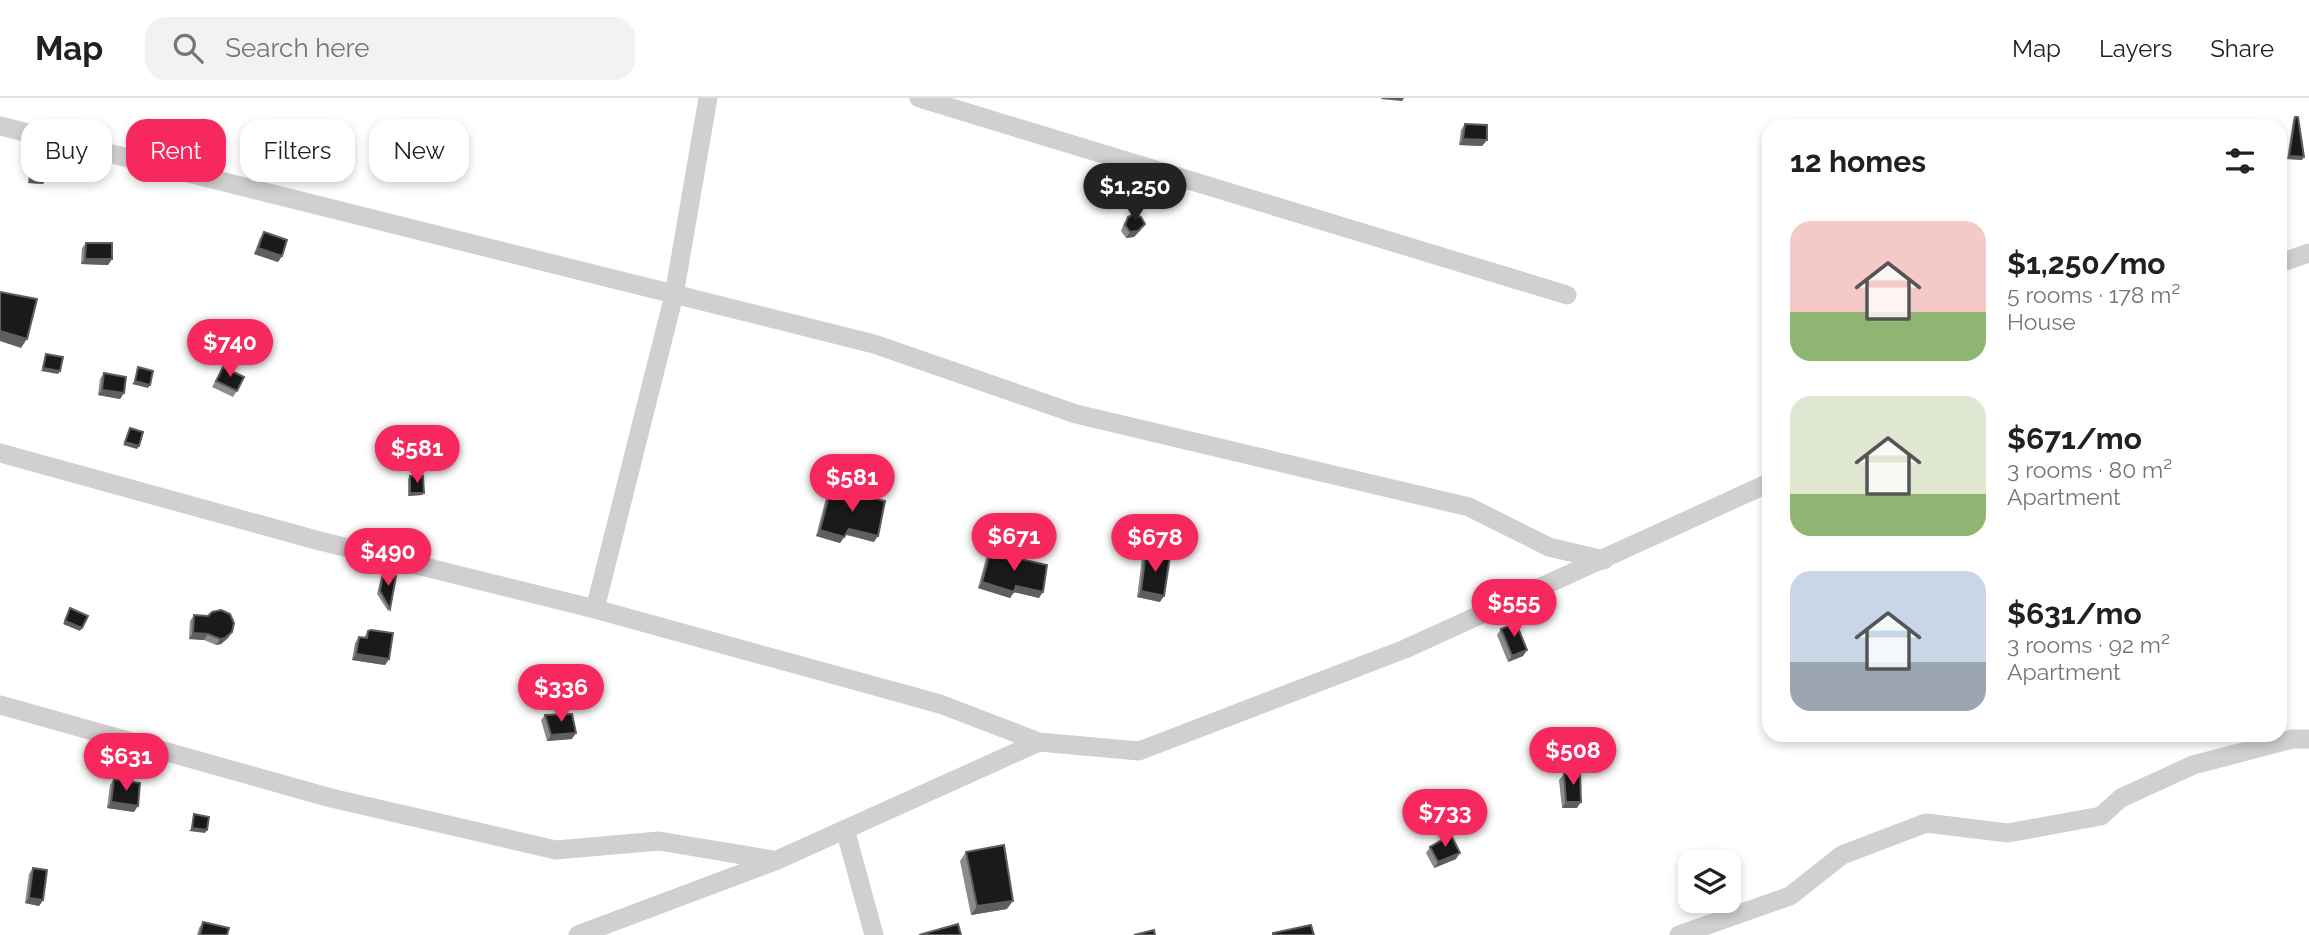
<!DOCTYPE html>
<html lang="en">
<head>
<meta charset="utf-8">
<style>
	:root { --surface:#fff; --page:#f2f2f2; --text:#202124; --muted:#757577; --line:#e0e0e0; --accent:#f7285d }
	body { margin:0; font-family:Raleway,sans-serif; background:var(--page); color:var(--text); height:100vh; display:flex; flex-direction:column; font-size:26px; white-space:nowrap }
	* { box-sizing:border-box; margin:0 }
	p { font-size:23px; color:var(--muted) }
	.icon { flex:none; width:38px; height:38px; fill:none; stroke:currentColor; stroke-width:2; stroke-linecap:round; stroke-linejoin:round }
	.map { position:relative; flex:1; overflow:hidden }
	.sheet { position:absolute; left:1762px; top:21px; width:525px; height:623px; display:flex; flex-direction:column; background:var(--surface); border-radius:21px; box-shadow:0 4px 10px #0003 }
	.sheet>* { flex:none }
	.banner { position:absolute; left:21px; top:21px; width:665px; height:63px; display:flex; gap:14px }
	.tools { position:absolute; left:1678px; top:752px; display:grid; gap:14px }
	.tools a { display:grid; place-items:center; width:63px; height:63px; border-radius:14px; background:var(--surface); box-shadow:0 4px 10px #0003; font-size:35px }
	.price { position:absolute; translate:-50% -60px; padding:0 16px; border-radius:24px; background:var(--accent); color:#fff; font-size:23px; line-height:46px; filter:drop-shadow(0 2px 4px #0008) }
	.price::after { content:''; position:absolute; left:50%; top:42px; width:21px; height:16px; margin-left:-10px; background:inherit; clip-path:polygon(0 0,100% 0,50% 100%) }
	.price.selected { background:#222; color:#fff }
	ul { padding:0; list-style:none }
	li { display:flex; align-items:center; gap:21px; height:175px; padding:0 28px }
	li span { display:grid; place-items:center; flex:none; width:196px; height:140px; border-radius:21px; color:#555 }
	li>.icon { margin-inline-start:auto }
	span .icon { width:84px; height:84px; fill:#fffc; stroke-width:1 }
	li b { font-size:30px }
	h2 { display:flex; justify-content:space-between; align-items:center; height:84px; padding:0 28px; font-size:30px }
	.pill { padding:0 24px; border-radius:21px; background:var(--surface); box-shadow:0 4px 10px #0003; font-size:24px; line-height:63px }
	.pill.selected { background:var(--accent); color:#fff }
	header { display:flex; align-items:center; gap:42px; box-sizing:border-box; height:98px; padding:0 35px; background:var(--surface); border-bottom:2px solid var(--line) }
	header strong { font-size:33px }
	nav { display:flex; gap:38px; margin-inline-start:auto; font-size:24px }
	.search { width:490px; height:63px; background:var(--page); display:flex; align-items:center; gap:18px; box-sizing:border-box; padding:0 24px; border-radius:21px; color:var(--muted); font-size:26px }
	.map>svg:first-child { display:block }
	.lines { fill:none; stroke-linecap:round; stroke-linejoin:round }
	.street { stroke:#d0d0d0; stroke-width:19 }
	.wall { fill:#8c8c8c }
	.shaded-wall { fill:#5f5f5f }
	.building { fill:#1a1a1a; stroke:#5f5f5f; stroke-width:2 }
</style>
</head>
<body>
<header>
<strong>Map</strong>
<div class="search"><svg class="icon" aria-label="search" viewBox="0 0 24 24"><circle cx="10" cy="10" r="6"/><path d="M15 15l6 6"/></svg>Search here</div>
<nav><a>Map</a><a>Layers</a><a>Share</a></nav>
</header>
<div class="map">
<svg width="2309" height="837" viewBox="0 0 2309 837">
	<rect width="100%" height="100%" fill="#fff"/>
	<g class="lines">
		<path class="street" d="M919 0 1567 197
			M0 28 874 246 1076 316 1469 409 1549 449 1604 462
			M2280 165 2309 155
			M0 355 316 442 595 511 940 606 1039 644
			M595 511 674 197 708 0
			M0 607 331 700 556 752 659 743 773 762
			M845 731 874 837
			M578 837 775 763 1039 644 1139 653 1405 551 1769 385
			M1679 837 1790 798 1842 757 1926 725 2008 735 2101 718 2121 700 2193 667 2293 641H2309"/>
	</g>
	<path class="wall" d="M2295 19 2302 62 2287 61 2293 22Z
		M1465 26 1487 42 1482 48 1459 47 1461 32Z
		M151 30 172 56 147 52V35Z
		M267 52 284 67 267 69 265 55Z
		M32 61 43 86 28 85 30 64Z
		M1128 119 1141 132 1134 139 1126 140 1121 133 1124 125Z
		M264 134 282 158 278 164 254 156 260 140Z
		M86 145 112 161 108 167 81 166 82 150Z
		M223 269 237 293 233 299 212 289Z
		M104 275 124 295 120 301 98 297 100 281Z
		M410 378 424 395 422 397 408 398V381Z
		M831 390 874 444 846 437 840 445 816 438 827 396Z
		M990 454 1039 500 1014 494 1010 500 978 490 986 460Z
		M1146 454 1160 504 1137 499 1142 460Z
		M383 476 390 511 388 513 377 496 381 479Z
		M194 517 232 534 228 540 221 546 216 547 204 542 189 541 190 523Z
		M1501 531 1527 552 1523 558 1508 564 1497 537Z
		M368 533 389 561 385 567 352 562 355 545 359 539 364 540Z
		M545 617 572 641 547 643 541 622Z
		M1564 676 1577 710H1562L1559 682Z
		M114 681 134 714 107 710 110 687Z
		M1430 749 1456 761 1434 770 1426 755Z
		M966 754 1007 811 971 817 960 763Z
		M33 770 43 802 39 808 25 805 29 776Z
		M203 824 227 837H197L199 830Z"/>
	<path class="shaded-wall" d="M1382 0H1404L1402 3 1381 1Z
		M1463 41 1487 42 1482 48 1459 47Z
		M151 46 176 51 172 56 147 52Z
		M2289 58 2304 59 2302 62 2287 61Z
		M286 64 284 67 267 69 269 66Z
		M30 82 45 83 43 86 28 85Z
		M1145 126 1134 139 1126 140 1130 134Z
		M258 150 282 158 278 164 254 156Z
		M85 161H112L108 167 81 166Z
		M0 233 27 241 21 250 0 243Z
		M43 270 60 273 58 276 41 273Z
		M135 283 150 287 148 290 132 286Z
		M102 292 124 295 120 301 98 297Z
		M125 344 139 348 137 351 123 347Z
		M386 364 404 369 402 372 384 367Z
		M410 395H424L422 397 408 398Z
		M849 431 878 438 874 444 845 436Z
		M820 432 844 439 840 445 816 438Z
		M982 484 1016 488 1043 494 1039 500 1014 494 1010 500 978 490Z
		M1141 493 1164 498 1160 504 1137 499Z
		M65 523 82 530 80 533 63 526Z
		M232 534 228 540 221 546 216 547 220 541Z
		M193 535 208 536 204 542 189 541Z
		M1527 552 1523 558 1508 564 1512 558Z
		M356 556 389 561 385 567 352 562Z
		M576 635 572 641 547 643 551 637Z
		M111 704 138 708 134 714 107 710Z
		M1566 704H1581L1577 710H1562Z
		M192 730 207 732 205 735 189 733Z
		M1460 755 1456 761 1434 770 1438 764Z
		M29 800 43 802 39 808 25 805Z
		M1013 803 1007 811 971 817 977 808Z"/>
	<path class="building" d="M2295 19H2298L2304 59 2289 58Z
		M1465 26 1487 27V42L1463 41Z
		M151 30H176V51L151 46Z
		M284 50 286 64 269 66 267 52Z
		M32 61 47 63 45 83 30 82Z
		M1134 116 1141 119 1145 126 1138 133 1130 134 1125 127 1128 119Z
		M264 134 287 142 282 158 258 150Z
		M86 145H112V161H85Z
		M0 194 37 201 27 241 0 233Z
		M46 256 63 259 60 273 43 270Z
		M138 269 153 273 150 287 135 283Z
		M223 269 244 279 237 293 216 283Z
		M104 275 126 279 124 295 102 292Z
		M130 330 143 334 139 348 125 344Z
		M391 347 408 351 404 369 386 364Z
		M410 378H423L424 395H410Z
		M831 390 885 403 878 438 849 431 844 439 820 432Z
		M990 454 1047 467 1043 494 1016 488 1014 494 982 484Z
		M1146 454 1170 458 1164 498 1141 493Z
		M383 476 396 478 390 511 380 493Z
		M70 510 88 518 82 530 65 523Z
		M221 512 230 516 234 525 232 534 225 540 220 541 208 536 193 535 194 517 208 518 212 514Z
		M1516 525 1527 552 1512 558 1501 531Z
		M371 532 393 535 389 561 356 556 359 539 367 540 368 533Z
		M572 616 576 635 551 637 545 617Z
		M1580 674 1581 704H1566L1564 676Z
		M114 681 140 685 138 708 111 704Z
		M194 716 209 719 207 732 192 730Z
		M1451 737 1460 755 1438 764 1430 749Z
		M1004 747 1013 803 977 808 966 754Z
		M33 770 47 772 43 802 29 800Z
		M203 824 229 830 227 837H200Z
		M958 826 961 837H919Z
		M1311 827 1314 837H1273V835Z
		M1154 832 1155 837H1134Z"/>
</svg>
<div class="tools">
<a><svg class="icon" aria-label="layers" viewBox="0 0 24 24"><path d="M12 4l9 5-9 5-9-5zM3 14l9 5 9-5"/></svg></a>
</div>
<b class="price selected" style="left:1135px;top:125px">$1,250</b>
<b class="price" style="left:230px;top:281px">$740</b>
<b class="price" style="left:417px;top:387px">$581</b>
<b class="price" style="left:852px;top:416px">$581</b>
<b class="price" style="left:1014px;top:475px">$671</b>
<b class="price" style="left:1155px;top:476px">$678</b>
<b class="price" style="left:388px;top:490px">$490</b>
<b class="price" style="left:1514px;top:541px">$555</b>
<b class="price" style="left:561px;top:626px">$336</b>
<b class="price" style="left:1573px;top:689px">$508</b>
<b class="price" style="left:126px;top:695px">$631</b>
<b class="price" style="left:1445px;top:751px">$733</b>
<div class="banner">
<a class="pill">Buy</a>
<a class="pill selected">Rent</a>
<a class="pill">Filters</a>
<a class="pill">New</a>
</div>
<section class="sheet">
<h2>12 homes<svg class="icon" aria-label="filters" viewBox="0 0 24 24"><path d="M4 7h16M4 17h16"/><circle cx="9" cy="7" r="2"/><circle cx="15" cy="17" r="2"/></svg></h2>
<ul>
<li><span style="background:linear-gradient(#f6c9c9 65%,#8fb573 0)"><svg class="icon" aria-label="home" viewBox="0 0 24 24"><path d="M3 11l9-7 9 7M6 9v11h12V9"/></svg></span><div><b>$1,250/mo</b><p>5 rooms · 178 m²</p><p>House</p></div></li>
<li><span style="background:linear-gradient(#dfe7d0 70%,#8fb573 0)"><svg class="icon" aria-label="home" viewBox="0 0 24 24"><path d="M3 11l9-7 9 7M6 9v11h12V9"/></svg></span><div><b>$671/mo</b><p>3 rooms · 80 m²</p><p>Apartment</p></div></li>
<li><span style="background:linear-gradient(#c9d6e8 65%,#9aa5b1 0)"><svg class="icon" aria-label="home" viewBox="0 0 24 24"><path d="M3 11l9-7 9 7M6 9v11h12V9"/></svg></span><div><b>$631/mo</b><p>3 rooms · 92 m²</p><p>Apartment</p></div></li>
</ul>
</section>
</div>
</body>
</html>
